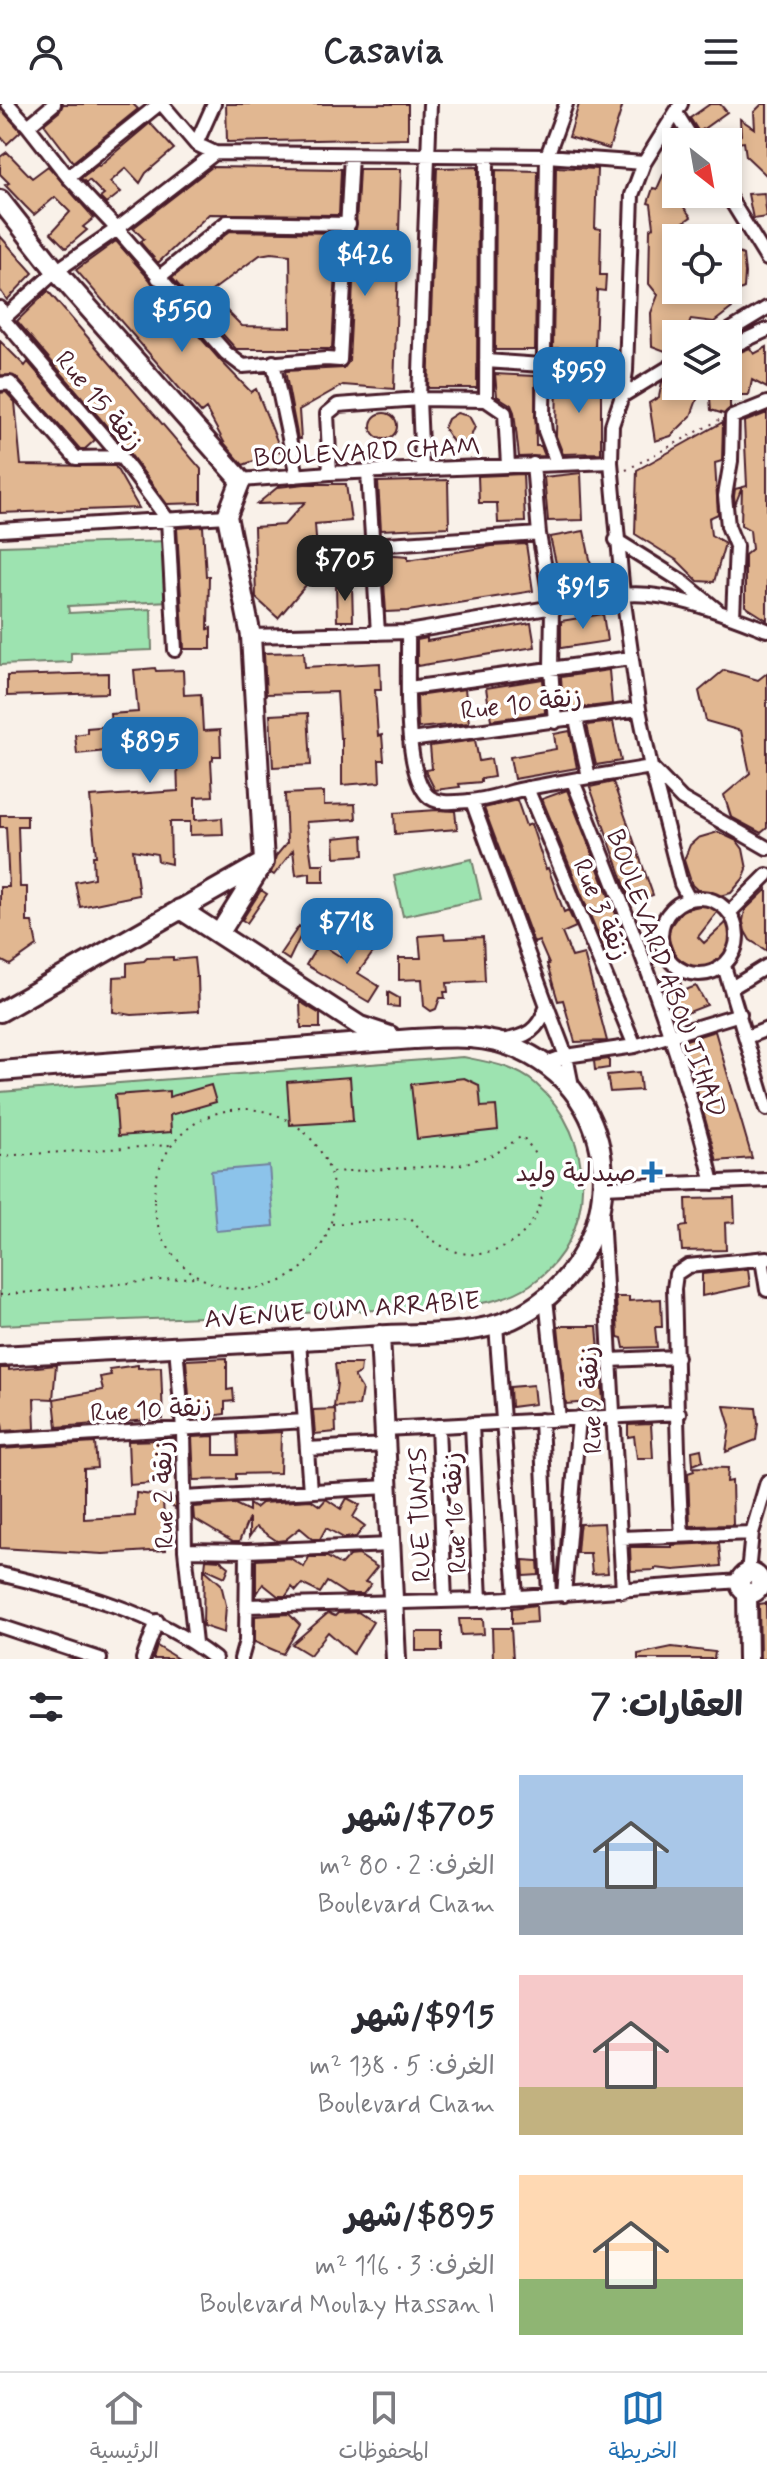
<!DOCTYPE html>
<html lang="ar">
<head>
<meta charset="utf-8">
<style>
	:root { --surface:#fff; --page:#f2f2f3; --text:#2b2b33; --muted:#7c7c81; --line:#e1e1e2; --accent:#1f6fb2 }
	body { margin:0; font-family:Mynerve,"Playpen Sans Arabic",sans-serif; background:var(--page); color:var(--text); direction:rtl; height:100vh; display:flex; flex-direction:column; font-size:30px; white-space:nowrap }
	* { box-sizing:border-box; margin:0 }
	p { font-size:26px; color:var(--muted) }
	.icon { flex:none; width:44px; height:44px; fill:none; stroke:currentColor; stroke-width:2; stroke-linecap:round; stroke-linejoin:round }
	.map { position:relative; height:1555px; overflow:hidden; direction:ltr }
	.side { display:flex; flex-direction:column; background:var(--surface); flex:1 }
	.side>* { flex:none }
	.needle { width:52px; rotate:149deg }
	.controls { position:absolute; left:662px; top:24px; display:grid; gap:16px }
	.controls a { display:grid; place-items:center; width:80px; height:80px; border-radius:0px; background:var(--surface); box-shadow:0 4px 12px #0003; font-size:40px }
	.price { position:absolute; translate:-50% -68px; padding:0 18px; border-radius:16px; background:var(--accent); color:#fff; font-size:26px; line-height:52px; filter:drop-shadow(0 2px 4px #0008) }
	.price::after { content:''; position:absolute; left:50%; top:48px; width:24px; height:18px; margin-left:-12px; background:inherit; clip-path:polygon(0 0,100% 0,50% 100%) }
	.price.selected { background:#222; color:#fff }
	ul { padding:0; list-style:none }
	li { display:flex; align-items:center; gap:24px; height:200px; padding:0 24px }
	li span { display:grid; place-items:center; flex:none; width:224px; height:160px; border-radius:0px; color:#555 }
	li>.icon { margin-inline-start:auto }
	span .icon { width:96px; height:96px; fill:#fffc; stroke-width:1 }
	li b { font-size:34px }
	h2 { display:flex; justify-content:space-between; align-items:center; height:96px; padding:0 24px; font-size:34px }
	header { display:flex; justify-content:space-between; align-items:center; height:104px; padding:0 24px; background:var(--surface); font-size:36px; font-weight:800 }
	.tab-bar { display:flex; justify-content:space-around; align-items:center; height:112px; border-top:2px solid var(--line); background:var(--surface); font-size:22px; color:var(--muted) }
	.tab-bar a { display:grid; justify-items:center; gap:4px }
	.tab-bar .selected { color:var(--accent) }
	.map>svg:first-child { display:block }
	.green { fill:#9de3b0; stroke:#74816e; stroke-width:2 }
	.water { fill:#8cc3ea; stroke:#72819e; stroke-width:2 }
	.building { fill:#e1b791; stroke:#4a1f2b; stroke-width:2; fill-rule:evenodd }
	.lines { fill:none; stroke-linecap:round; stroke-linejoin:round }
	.street-casing { stroke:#4a1f2b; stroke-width:18 }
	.secondary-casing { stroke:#4a1f2b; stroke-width:24 }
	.path { stroke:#4a1f2b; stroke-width:2; stroke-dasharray:2 6; stroke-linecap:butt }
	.street { stroke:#fff; stroke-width:12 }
	.secondary { stroke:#fff; stroke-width:18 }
	.poi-dot { fill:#1f6fb2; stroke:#fff; stroke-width:3 }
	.labels { text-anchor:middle; stroke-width:7; stroke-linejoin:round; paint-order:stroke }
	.street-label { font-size:26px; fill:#4a1f2b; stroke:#fff }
	.poi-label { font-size:26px; fill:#4a1f2b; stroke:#fff; text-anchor:end }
</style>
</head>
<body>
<header><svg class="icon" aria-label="menu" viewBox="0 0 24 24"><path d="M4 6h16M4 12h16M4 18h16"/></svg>Casavia<svg class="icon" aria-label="person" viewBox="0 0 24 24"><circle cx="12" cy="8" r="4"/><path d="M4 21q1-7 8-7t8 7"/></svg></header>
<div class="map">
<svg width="767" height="1555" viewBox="0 0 767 1555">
	<rect width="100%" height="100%" fill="#f9f1e9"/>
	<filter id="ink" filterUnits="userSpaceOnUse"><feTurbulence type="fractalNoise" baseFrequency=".0125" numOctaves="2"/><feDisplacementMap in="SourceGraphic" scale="16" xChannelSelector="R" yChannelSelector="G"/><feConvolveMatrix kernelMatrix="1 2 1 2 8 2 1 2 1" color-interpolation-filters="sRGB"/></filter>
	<g filter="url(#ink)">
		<path class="green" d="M168 437 170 497 68 502 69 509 151 505 152 546 71 549V558L0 561V442Z
			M472 755 481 795 403 812 394 772Z
			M463 953C488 958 516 962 536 980 597 1033 600 1133 530 1181 507 1196 481 1200 455 1203L0 1221V988Z"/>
		<path class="water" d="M269 1062 274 1122 216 1127 211 1067Z"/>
		<path class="building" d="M63 0H133L138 5 73 58 44 20 60 7Z
			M226 0H408V34L227 38Z
			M579 0H623L609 45 569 33Z
			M710 0H720L727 8 699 28 690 14Z
			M762 0H767V72L746 52 744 38 729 40 741 31 740 15 755 25 754 8Z
			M0 4 21 27 7 40 0 32Z
			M150 19 174 45 146 69 140 79 126 64 110 78 121 88 106 100 100 94 104 91 89 76 86 79 81 74 98 61 99 62Z
			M7 48 32 74 48 62 94 114 83 123 87 126 66 144 51 129 70 108 55 93 34 111 25 102 5 81 9 79 0 70V53Z
			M667 62 676 66V90H698L683 102 691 113 681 120 692 134H676V186H728V144L743 151 745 169 744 184 733 189 732 204 714 218 691 215 686 230H676V241L665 247 652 242 651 209 658 191 649 180 650 125 654 123 651 100 648 99 653 84 657 85Z
			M212 63 341 65 339 111 209 110 158 159 140 138 144 135 133 124Z
			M478 63 477 284H428L437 64Z
			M556 63 597 65 595 124 601 125 600 171H606L605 187 597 186 595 245 553 244Z
			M359 65H401L394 285 343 281 299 306 301 335H298L285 267 344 264 349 257Z
			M496 66 538 67 535 246H495Z
			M764 89 767 113 753 115 748 90Z
			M230 127 338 129 332 245H236L172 174ZM271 149 290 151 291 223 242 222 209 189 260 151Z
			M0 132 33 169 7 196 0 186Z
			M116 137 219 255 251 288 256 285 281 347 243 361 225 340 206 305 201 309 76 166Z
			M48 187 201 365V399L167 400 128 347 17 217Z
			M0 237 25 262 28 258 95 336 85 345H80L16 273 0 271Z
			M767 243V284L752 276 749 291H730V304L724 310 711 306 709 282H728V253L750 244 754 250Z
			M495 270 535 272 536 342H541L545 352 519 353 514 308 511 301 497 292Z
			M557 271 601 274V349L563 350 556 332Z
			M676 273V282H702L691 312 671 332 655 337 649 299 659 293 662 278Z
			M6 288 15 298 21 361 115 362 139 404 0 409V289Z
			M371 322a13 13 0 1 1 26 0a13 13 0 1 1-26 0Z
			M457 309 469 312 475 323 469 337 453 338 444 324 448 315Z
			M767 309V516L745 502V451L752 445 750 426 741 421 742 383 735 401 734 392 735 385 747 382 744 318Z
			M723 318 722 357 715 359 718 410 709 414 711 431 725 439 714 478 698 477 678 457 635 430 637 366Z
			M581 369 583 416 548 417 544 373Z
			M523 370 525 418 498 419 497 399H479L478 372Z
			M448 376 449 423 381 426 378 378Z
			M305 380H346L351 417 315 420 317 447 300 449 324 470 317 479 312 474 278 514 256 494 254 423 284 421 305 398 257 400 278 383Z
			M203 422 206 472H209L208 525 211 524V545H184L177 424Z
			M584 427 595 479 562 485 550 433Z
			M526 440 533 487 408 507 386 508 382 450 408 452V456L492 442Z
			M352 481 353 517H337L336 482Z
			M603 510 607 537 561 544V517Z
			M531 519 535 543 417 562V536L427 534V537Z
			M304 548 305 563 380 559 381 586H375L378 632 382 631 384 656H379L380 678 342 681V634H340L337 588 266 590 264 549Z
			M155 564 156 567 183 566 184 591 201 590 203 627 220 626 221 652H213V656L211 657 213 692 195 693V716L222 714 223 730 190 731V718H170L171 760 158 757 157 750 133 746 139 791 80 803 75 778 94 774 93 752H96L90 693 178 687 177 658 158 659 156 631 105 636 106 647 77 650 75 631 87 629V624L111 622 110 610 138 608 134 566Z
			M609 566 612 600 563 606 561 573Z
			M724 566 758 576 767 569V724L761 729 731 713 724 691 750 669 741 627 706 617 699 587Z
			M108 569V589L7 592V572Z
			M543 575 545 609 491 616 486 584Z
			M465 585 469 619 418 624 417 592Z
			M308 609 311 661 273 663 270 611Z
			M613 618 621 657 596 661 587 621Z
			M570 627 577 664 514 675 510 653 556 645 554 630Z
			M475 636 479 657 491 655 494 673 481 675V678L459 680 460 683 435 686 425 666 432 665 430 642Z
			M613 678 653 791 631 799 590 683Z
			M567 686 626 836 604 845 542 695Z
			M324 688V701L355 700 356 715 306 718 312 760H324V778H310V769L296 771 293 746 274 771 271 769 276 752 287 739 285 690Z
			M517 696 526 722 531 720 546 765 548 764 564 808 568 806 576 823 562 829 572 853 584 850 607 937 575 938 563 896 558 897 547 860H549L539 837 534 839 484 704Z
			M437 706 455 707 457 725 395 730 394 709Z
			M0 711H27V722H18L20 783H27V818H32L37 842 10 861 0 856V783H9L6 723H0Z
			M718 728 737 737 743 745 747 765 743 775 731 789 707 795 692 781 684 756 690 741 698 734Z
			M363 731 364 751 335 753 334 734Z
			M767 785V847L750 836 742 822 745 806Z
			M261 786 267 790 247 819 242 816Z
			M708 800 718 807 698 833 704 839 728 817H731V837L728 847 715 860 703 864 692 863 675 852 668 833 670 823 682 806Z
			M299 822 304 825 289 856 280 850Z
			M364 827 380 839 358 869 379 882 369 898 306 861 319 839 344 855Z
			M444 830 445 835 483 833 485 877 447 879 448 888H444L445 894H440L436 905 431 907 424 902 422 875 399 876V854H421L419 832Z
			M173 853V856L194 854 196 873H198L199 907 132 911 113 908 114 873 127 872V859L144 857 147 854Z
			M677 868 683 887 696 882 707 901 674 914 661 874Z
			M388 888 399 894V903L388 902Z
			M300 898 320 910V924H301Z
			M715 927 752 1054 717 1057 683 937Z
			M609 955V964L595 966 594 957Z
			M639 968 641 986 610 988 607 971Z
			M350 973 353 1017 290 1021 287 978Z
			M464 974 479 981 481 1003 496 1002 498 1026 417 1035 411 980Z
			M211 981 216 998 170 1011 171 1028 118 1032 115 991 169 987V993Z
			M734 1094 735 1118 725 1119 726 1146 682 1147 680 1123 687 1122 686 1095Z
			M748 1165 750 1182 702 1192V1170Z
			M616 1193H629V1197L661 1195 662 1223H655L657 1243 624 1244 622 1234 618 1233Z
			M558 1222H597L603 1297 566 1300Z
			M227 1254V1286L233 1285 234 1297 225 1298V1310L191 1315 186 1256Z
			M335 1260H361L360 1269 354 1272 362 1285 359 1302 334 1303 337 1279Z
			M56 1261 53 1295 34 1294 35 1325 3 1327 0 1303V1264H9V1266Z
			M138 1261V1264L161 1263 163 1315 57 1323 54 1295 103 1286 100 1273 111 1271 109 1265Z
			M533 1281 535 1300 511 1303 510 1283Z
			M724 1302 756 1304 758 1319 756 1336 726 1348 730 1322Z
			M335 1305 336 1328 315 1330 313 1306Z
			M651 1320 653 1354H637L634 1332 628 1333V1321Z
			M281 1328 280 1369 236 1370V1375L194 1376 192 1333 214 1332V1351H238L237 1330Z
			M162 1336 163 1378 130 1381 128 1337Z
			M95 1339 97 1364 84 1365V1415L135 1412 136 1389 175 1394V1405L163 1397 166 1446 103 1450 0 1444V1345Z
			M701 1345 703 1357 693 1361 692 1347Z
			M693 1363 728 1364 727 1378 732 1377 733 1421 690 1422 688 1369 694 1367Z
			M347 1394 360 1401 353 1413 365 1422 356 1433 344 1434 326 1424 320 1435H313L300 1424 285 1436 277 1437 256 1423 249 1433V1414L239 1438H233L194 1415 193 1403 235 1400 249 1407V1400L255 1404 261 1399 311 1396 320 1402 326 1395 341 1405Z
			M604 1419 608 1469 592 1470 590 1449H577L579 1425 580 1420Z
			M719 1439 721 1462 674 1466 655 1464V1466L631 1467 630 1443H672V1441Z
			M359 1451 377 1463 365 1478 371 1480 363 1490H346L327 1478 320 1489 302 1480 296 1487 292 1483 286 1492H278L263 1480 256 1491V1456L290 1454 304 1463 309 1453H327L341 1461 349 1452Z
			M206 1455 220 1456 229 1463 225 1473 205 1464Z
			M523 1456 538 1457 539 1471 524 1472Z
			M204 1465 221 1480 226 1501 224 1529 203 1522Z
			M766 1499 767 1555H760L759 1500Z
			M536 1501 537 1518 512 1520V1504Z
			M358 1508 373 1518 353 1550 328 1528 310 1551 292 1540 328 1509 335 1512 338 1509Z
			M289 1510 300 1521 283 1550 255 1538V1512Z
			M459 1515H483L484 1530 461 1531Z
			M492 1524H511L513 1555H493Z
			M416 1528H442V1547H416Z
			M157 1542 178 1555H153Z
			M672 1543 715 1548 714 1555H638V1550Z"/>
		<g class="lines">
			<g class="street-casing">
				<path id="street" d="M8 0 28 22 68 73 117 125 226 249 243 262 326 255 340 256 351 51
					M162 0 196 40 215 49 547 52 644 59
					M676 9 694 38
					M28 22 54 0
					M196 40 214 0
					M68 73 159 0
					M727 90 767 155
					M158 174 227 118 349 120
					M0 204 3 215 121 353 168 416 175 546
					M3 215 56 167 117 125 215 49
					M724 230 767 204
					M728 244 767 226
					M486 257 626 267
					M273 258 297 372
					M0 280 10 279 76 354 121 353
					M622 292 676 259
					M486 296 487 53
					M611 358 612 321 622 292 626 267 632 91 644 59 681 0
					M557 359 545 327 543 312 547 52 566 0
					M533 360 539 430 552 505 551 564 555 618
					M422 365 419 295 430 0
					M368 368 378 529
					M330 369 327 310 338 301 419 295 486 296 505 309 508 361
					M241 376 330 369 611 358 623 491 408 528 251 532
					M0 426 227 412
					M616 436 683 478 717 506
					M373 441 539 430
					M733 513 736 442 728 422 725 392 731 357 732 313 767 299
					M767 526C725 510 668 486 623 491L639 605 651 663 682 695 767 744
					M408 528C409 566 402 663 427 691 436 701 456 698 469 697 489 696 509 687 529 684 569 676 610 670 651 663L681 780 689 795
					M409 584 631 554
					M576 615 589 673
					M410 636 639 605
					M573 677C626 808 680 940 713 1079
					M527 684 635 942
					M472 697 547 902
					M661 832a38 38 0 1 1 76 0a38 38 0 1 1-76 0Z
					M730 808 767 771
					M724 862 767 1005
					M733 883 767 862
					M747 933 767 925
					M501 937C527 933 538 927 547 902L566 952 573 987
					M544 960 566 952 635 942 740 910
					M603 1083 767 1076
					M602 1110 623 1487
					M762 1155 767 1186
					M546 1195 559 1315
					M496 1221 516 1492
					M299 1237 310 1387
					M176 1242 183 1325 185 1446 195 1539
					M610 1256 677 1253
					M541 1316 549 1491
					M472 1320 480 1496
					M438 1322 445 1497
					M385 1325 679 1309
					M0 1336 305 1317
					M307 1345 386 1341
					M184 1394 388 1383
					M682 1431C676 1349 677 1267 674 1185L676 1170 688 1162 767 1154
					M620 1434 752 1429
					M185 1446 247 1447 391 1441
					M748 1469 752 1429 767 1378
					M0 1470C76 1488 153 1506 215 1555
					M564 1491 579 1314
					M247 1502 480 1496 740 1477
					M0 1522 100 1555
					M143 1555 157 1517
					M241 1555 246 1537 247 1447"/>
			</g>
			<g class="secondary-casing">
				<path id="secondary" d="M0 96 56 167 241 376 227 412 251 532 264 758 0 908
					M180 805 360 922 390 932
					M219 830 262 761
					M0 967 413 935C450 933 485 930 520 946 638 1000 625 1163 512 1215 472 1233 413 1229 369 1232 246 1240 123 1245 0 1252
					M380 1231 396 1555
					M740 1479a10 10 0 1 1 20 0a10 10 0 1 1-20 0Z
					M747 1489 748 1555"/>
			</g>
			<path class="path" d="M626 366 719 316
				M154 1095a90 90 0 1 1 180 0a90 90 0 1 1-180 0Z
				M0 1052 171 1041
				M332 1120 411 1114C478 1204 589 1107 522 1032L495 1050 459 1061 332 1068
				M0 1191 194 1173"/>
			<use href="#street" class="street"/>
			<use href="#secondary" class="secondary"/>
		</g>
	</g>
	<path class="poi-dot" d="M648 1056h8v8h8v8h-8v8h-8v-8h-8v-8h8z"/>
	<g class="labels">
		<g class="street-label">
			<text transform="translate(100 296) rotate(50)" y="9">Rue 15 زنقة</text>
			<text transform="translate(367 347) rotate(-3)" y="9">BOULEVARD CHAM</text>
			<text transform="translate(521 599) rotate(-7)" y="9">Rue 10 زنقة</text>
			<text transform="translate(602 805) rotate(67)" y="9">Rue 3 زنقة</text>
			<text transform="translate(667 869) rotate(70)" y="9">BOULEVARD ABOU JIHAD</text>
			<text transform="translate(342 1205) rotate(-4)" y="9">AVENUE OUM ARRABIE</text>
			<text transform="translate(590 1296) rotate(-93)" y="9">Rue 9 زنقة</text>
			<text transform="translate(151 1305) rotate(-3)" y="9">Rue 10 زنقة</text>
			<text transform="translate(163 1391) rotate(-91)" y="9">Rue 2 زنقة</text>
			<text transform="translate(454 1409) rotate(-93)" y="9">Rue 16 زنقة</text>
			<text transform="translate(419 1411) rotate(-92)" y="9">RUE TUNIS</text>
		</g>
		<g class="poi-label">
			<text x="636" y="1077">صيدلية وليد</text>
		</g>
	</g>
</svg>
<div class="controls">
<a><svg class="needle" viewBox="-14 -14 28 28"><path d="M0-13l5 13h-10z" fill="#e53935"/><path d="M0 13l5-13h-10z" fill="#7c7c81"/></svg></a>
<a><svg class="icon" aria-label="locate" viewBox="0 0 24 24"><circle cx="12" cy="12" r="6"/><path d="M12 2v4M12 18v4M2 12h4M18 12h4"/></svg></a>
<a><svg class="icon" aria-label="layers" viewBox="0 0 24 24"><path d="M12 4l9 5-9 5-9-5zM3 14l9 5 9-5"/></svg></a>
</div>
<b class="price" style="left:365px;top:194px">$426</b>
<b class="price" style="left:182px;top:250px">$550</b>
<b class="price" style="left:579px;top:311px">$959</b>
<b class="price selected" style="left:345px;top:499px">$705</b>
<b class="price" style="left:583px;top:527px">$915</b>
<b class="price" style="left:150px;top:681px">$895</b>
<b class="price" style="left:347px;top:862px">$718</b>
</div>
<section class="side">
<h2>العقارات: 7<svg class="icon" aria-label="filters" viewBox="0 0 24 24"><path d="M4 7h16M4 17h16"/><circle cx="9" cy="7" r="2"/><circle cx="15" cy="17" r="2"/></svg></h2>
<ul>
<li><span style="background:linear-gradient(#a9c7e8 70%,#9aa5b1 0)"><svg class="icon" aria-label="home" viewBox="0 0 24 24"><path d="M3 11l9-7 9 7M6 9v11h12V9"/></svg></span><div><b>$705/شهر</b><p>الغرف: 2 · 80 m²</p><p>Boulevard Cham</p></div></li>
<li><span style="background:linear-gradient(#f6c9c9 70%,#c2b280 0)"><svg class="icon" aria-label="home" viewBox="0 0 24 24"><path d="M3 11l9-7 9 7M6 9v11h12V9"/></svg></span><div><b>$915/شهر</b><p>الغرف: 5 · 138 m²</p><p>Boulevard Cham</p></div></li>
<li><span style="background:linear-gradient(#ffd9b3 65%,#8fb573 0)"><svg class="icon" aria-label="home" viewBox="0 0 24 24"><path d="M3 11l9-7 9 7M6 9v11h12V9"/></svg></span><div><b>$895/شهر</b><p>الغرف: 3 · 116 m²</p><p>Boulevard Moulay Hassan I</p></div></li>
</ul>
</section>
<nav class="tab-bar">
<a class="selected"><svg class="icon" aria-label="map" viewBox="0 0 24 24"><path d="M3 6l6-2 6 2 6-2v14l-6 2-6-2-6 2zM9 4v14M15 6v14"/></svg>الخريطة</a>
<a><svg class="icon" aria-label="saved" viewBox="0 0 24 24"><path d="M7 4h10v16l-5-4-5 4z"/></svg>المحفوظات</a>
<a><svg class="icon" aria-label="home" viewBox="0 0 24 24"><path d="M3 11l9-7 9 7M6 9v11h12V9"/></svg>الرئيسية</a>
</nav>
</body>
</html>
